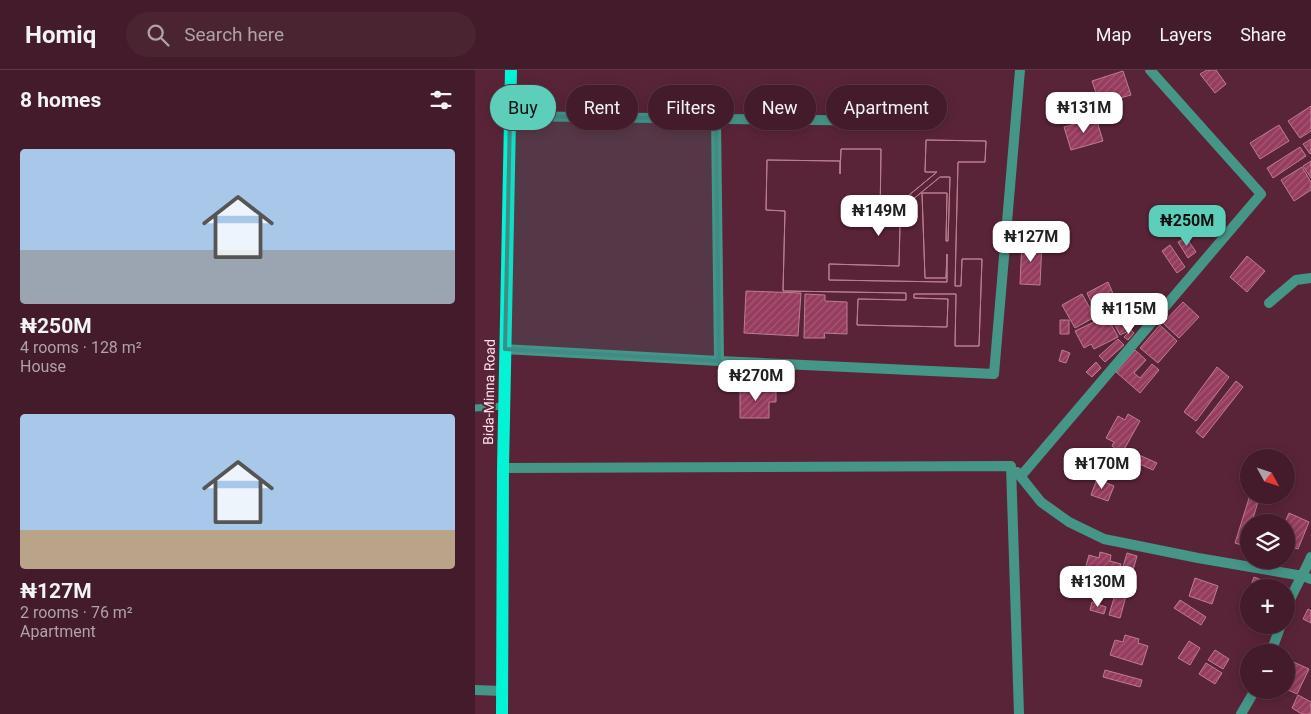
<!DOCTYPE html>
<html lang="en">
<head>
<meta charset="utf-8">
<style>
	:root { --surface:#441b2a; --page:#4b2432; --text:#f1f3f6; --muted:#afa1a8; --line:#5c3947; --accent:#5dceb9 }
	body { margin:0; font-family:Roboto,sans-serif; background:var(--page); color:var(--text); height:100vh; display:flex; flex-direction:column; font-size:19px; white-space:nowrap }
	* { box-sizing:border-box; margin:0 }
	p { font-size:16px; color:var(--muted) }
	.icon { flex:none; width:28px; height:28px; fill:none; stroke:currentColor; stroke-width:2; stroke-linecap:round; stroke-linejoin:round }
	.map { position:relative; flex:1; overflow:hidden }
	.side { display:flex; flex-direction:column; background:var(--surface); width:475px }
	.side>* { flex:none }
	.hud { position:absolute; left:15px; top:15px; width:475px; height:45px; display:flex; gap:10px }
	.needle { width:32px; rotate:130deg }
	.buttons { position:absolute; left:765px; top:379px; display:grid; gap:10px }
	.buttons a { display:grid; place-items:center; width:55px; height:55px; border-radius:50%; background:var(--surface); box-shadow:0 2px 12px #0003,0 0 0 1px var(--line); font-size:25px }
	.price { position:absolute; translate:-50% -42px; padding:0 11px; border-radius:10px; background:#fff; color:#222; font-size:16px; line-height:32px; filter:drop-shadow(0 1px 2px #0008) }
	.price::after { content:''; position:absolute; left:50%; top:30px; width:15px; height:11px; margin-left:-8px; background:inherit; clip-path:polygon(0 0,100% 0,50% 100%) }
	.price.active { background:var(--accent); color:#111 }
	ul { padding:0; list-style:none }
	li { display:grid; align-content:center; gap:10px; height:265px; padding:0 20px }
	li span { display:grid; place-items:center; height:155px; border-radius:5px; color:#555 }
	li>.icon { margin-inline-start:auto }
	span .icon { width:90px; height:90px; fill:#fffc; stroke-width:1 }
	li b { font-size:21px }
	h2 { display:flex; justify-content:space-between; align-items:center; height:60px; padding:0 20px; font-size:21px }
	.chip { padding:0 18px; border-radius:22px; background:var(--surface); box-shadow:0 2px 12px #0003,0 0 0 1px var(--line); font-size:18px; line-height:45px }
	.chip.active { background:var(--accent); color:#111 }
	header { display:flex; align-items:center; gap:30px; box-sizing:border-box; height:70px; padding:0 25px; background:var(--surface); border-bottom:1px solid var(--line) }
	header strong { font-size:24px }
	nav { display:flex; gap:28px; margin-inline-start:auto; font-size:18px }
	.search { width:350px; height:45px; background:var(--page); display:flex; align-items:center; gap:12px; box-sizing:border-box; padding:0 18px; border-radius:28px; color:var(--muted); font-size:19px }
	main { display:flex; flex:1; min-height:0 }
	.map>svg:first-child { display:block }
	.building { fill:url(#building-hatch); stroke:#bd7d91; fill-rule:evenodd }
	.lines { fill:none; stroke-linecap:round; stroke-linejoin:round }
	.lane { stroke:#459687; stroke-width:7 }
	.street { stroke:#459687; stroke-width:10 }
	.primary { stroke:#03f3d5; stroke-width:12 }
	.marked { fill:#3f8c87; fill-opacity:0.2; stroke:#3f8c87; stroke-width:4; stroke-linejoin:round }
	.labels { text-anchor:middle; stroke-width:4; stroke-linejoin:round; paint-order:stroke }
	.street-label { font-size:14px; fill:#fee2ea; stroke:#5a2438 }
</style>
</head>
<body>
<header>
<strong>Homiq</strong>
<div class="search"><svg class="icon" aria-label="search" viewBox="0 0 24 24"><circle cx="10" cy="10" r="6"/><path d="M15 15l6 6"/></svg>Search here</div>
<nav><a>Map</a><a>Layers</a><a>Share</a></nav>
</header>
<main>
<section class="side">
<h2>8 homes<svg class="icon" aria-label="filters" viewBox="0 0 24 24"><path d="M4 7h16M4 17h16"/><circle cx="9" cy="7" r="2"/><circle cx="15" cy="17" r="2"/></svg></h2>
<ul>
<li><span style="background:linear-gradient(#a9c7e8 65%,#9aa5b1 0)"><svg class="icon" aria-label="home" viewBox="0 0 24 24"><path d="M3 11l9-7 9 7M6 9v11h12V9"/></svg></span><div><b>₦250M</b><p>4 rooms · 128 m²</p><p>House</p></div></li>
<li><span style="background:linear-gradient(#a9c7e8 75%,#b9a48a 0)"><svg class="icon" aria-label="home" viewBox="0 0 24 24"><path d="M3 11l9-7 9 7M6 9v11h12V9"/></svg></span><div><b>₦127M</b><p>2 rooms · 76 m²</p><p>Apartment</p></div></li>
</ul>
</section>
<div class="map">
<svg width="836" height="644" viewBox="0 0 836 644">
	<defs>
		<pattern id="building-hatch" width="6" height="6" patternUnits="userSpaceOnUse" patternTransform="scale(1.25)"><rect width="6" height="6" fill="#963c5e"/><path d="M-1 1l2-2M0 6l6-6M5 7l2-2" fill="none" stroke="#a65875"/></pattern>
	</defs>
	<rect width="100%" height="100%" fill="#5a2438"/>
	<path class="building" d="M732 0H741L751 14 740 23 725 4Z
		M648 1 656 25 631 32 628 24 622 26 617 11Z
		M836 36V61L825 68 813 51Z
		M621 48 628 71 596 80 589 57Z
		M804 55 814 71 785 89 775 73Z
		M836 69V83L835 84 828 74Z
		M451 70 511 71 510 92H483L480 216H486L487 189H507L504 276H480L481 224H439V228L473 229 472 257 382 255 383 229 431 230V223L308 221 310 141 291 140 292 90 365 91V104L366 79H406L405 149 462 102H450ZM465 107H475L473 171H471L472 123H447L450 208H471L472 184V212L354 210V194L424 196 425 155 408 154Z
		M451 70 511 71 510 92H483L480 216H486L487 189H507L504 276H480L481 224H439V228L473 229 472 257 382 255 383 229 431 230V223L308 221 310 141 291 140 292 90 365 91V104L366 79H406L405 149 462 102H450Z
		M825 77 831 86 798 108 792 98Z
		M836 91V108L828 96Z
		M827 97 836 112V120L819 131 806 110Z
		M465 107H475L473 171H471L472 123H447L450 208H471L472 184V212L354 210V194L424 196 425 155 408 154Z
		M711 167 721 182 713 188 703 172Z
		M547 171 567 172 565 215 545 214Z
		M695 175 710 197 702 203 687 181Z
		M772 186 790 201 772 222 755 207Z
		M633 212 643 235 622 245 612 223Z
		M271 221 326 223 323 266 269 263Z
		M330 224 350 225V231L372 232V264L349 263 350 268H329Z
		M607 224 620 247 600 258 587 235Z
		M708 232 724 247 704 268 688 253Z
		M644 236 656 260 645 265 633 242Z
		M632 246 643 267 619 279 616 274 609 278 600 261Z
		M585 250H594V264H585Z
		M685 255 702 271 683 293 665 278Z
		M656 260 659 263 653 270 649 267Z
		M643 269 649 275 630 292 624 286Z
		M587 280 595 283 591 293 584 291Z
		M660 280 671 290 659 303 665 308 677 294 684 300 665 323 641 302Z
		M621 292 626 298 617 307 611 302Z
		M742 297 754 307 721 351 709 342Z
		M761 311 768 317 728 368 721 362Z
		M265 317H301V332H294V348H265Z
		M653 344 665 351 647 383 637 376 639 372 631 368 643 346 650 350Z
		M653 380 682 393 678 400 649 387Z
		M631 385 649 392 642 409 624 402Z
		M622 409 639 416 633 431 616 425Z
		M775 425H785L777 452H774V462L769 476 760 473Z
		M814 443 834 452 823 479 811 475 810 452Z
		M625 482 636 485 635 491 646 494 638 519 607 510 614 485 624 488Z
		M652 483 662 486 645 548 634 545Z
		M779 507 789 511 786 518H775Z
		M720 508 743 516 737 534 714 526Z
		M774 520V533L769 531Z
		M705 530 731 547 726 555 699 538Z
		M617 532 631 537 629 544 615 540Z
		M833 539 836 541V553L828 549Z
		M650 565 664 569 663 573 673 576 667 595 635 585 640 570 648 572Z
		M714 571 725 578 715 595 703 588Z
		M740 580 754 589 748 599 733 590Z
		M812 589 834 599 822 624 811 619Z
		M731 593 747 603 740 614 724 604Z
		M630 600 667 610 665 617 628 607Z
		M823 625 836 632V644H827L817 638Z"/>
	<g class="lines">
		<path class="lane" d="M0 338 29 336"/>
		<path class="street" d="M35 46 409 51
			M794 233 821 210 836 208
			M30 279 244 291 241 49
			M244 291 519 304 545 0
			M28 398 536 396 544 644
			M542 402 566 432 594 452 629 469 723 488 828 506 836 509
			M546 406 786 124 675 0
			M811 539C818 521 828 505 836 487
			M796 582 806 555
			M0 620 27 621
			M766 644 780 620"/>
		<path class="primary" d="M27 644 28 398 36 0"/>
	</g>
	<path class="marked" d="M35 46 241 49 244 291 30 279Z"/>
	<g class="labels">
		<g class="street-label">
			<text transform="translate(14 322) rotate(-89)" y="5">Bida-Minna Road</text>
		</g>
	</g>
</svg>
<div class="buttons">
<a><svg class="needle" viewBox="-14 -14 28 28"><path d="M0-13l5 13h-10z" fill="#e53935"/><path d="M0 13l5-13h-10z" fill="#afa1a8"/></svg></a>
<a><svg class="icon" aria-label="layers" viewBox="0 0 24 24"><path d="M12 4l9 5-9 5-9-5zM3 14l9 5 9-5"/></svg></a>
<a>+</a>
<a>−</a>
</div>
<b class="price" style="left:609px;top:64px">₦131M</b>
<b class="price" style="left:404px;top:167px">₦149M</b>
<b class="price active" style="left:712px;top:177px">₦250M</b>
<b class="price" style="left:556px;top:193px">₦127M</b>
<b class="price" style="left:654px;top:265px">₦115M</b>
<b class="price" style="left:281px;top:332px">₦270M</b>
<b class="price" style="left:627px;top:420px">₦170M</b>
<b class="price" style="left:623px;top:538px">₦130M</b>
<div class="hud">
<a class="chip active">Buy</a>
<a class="chip">Rent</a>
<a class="chip">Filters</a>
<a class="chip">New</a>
<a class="chip">Apartment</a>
</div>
</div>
</main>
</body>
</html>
